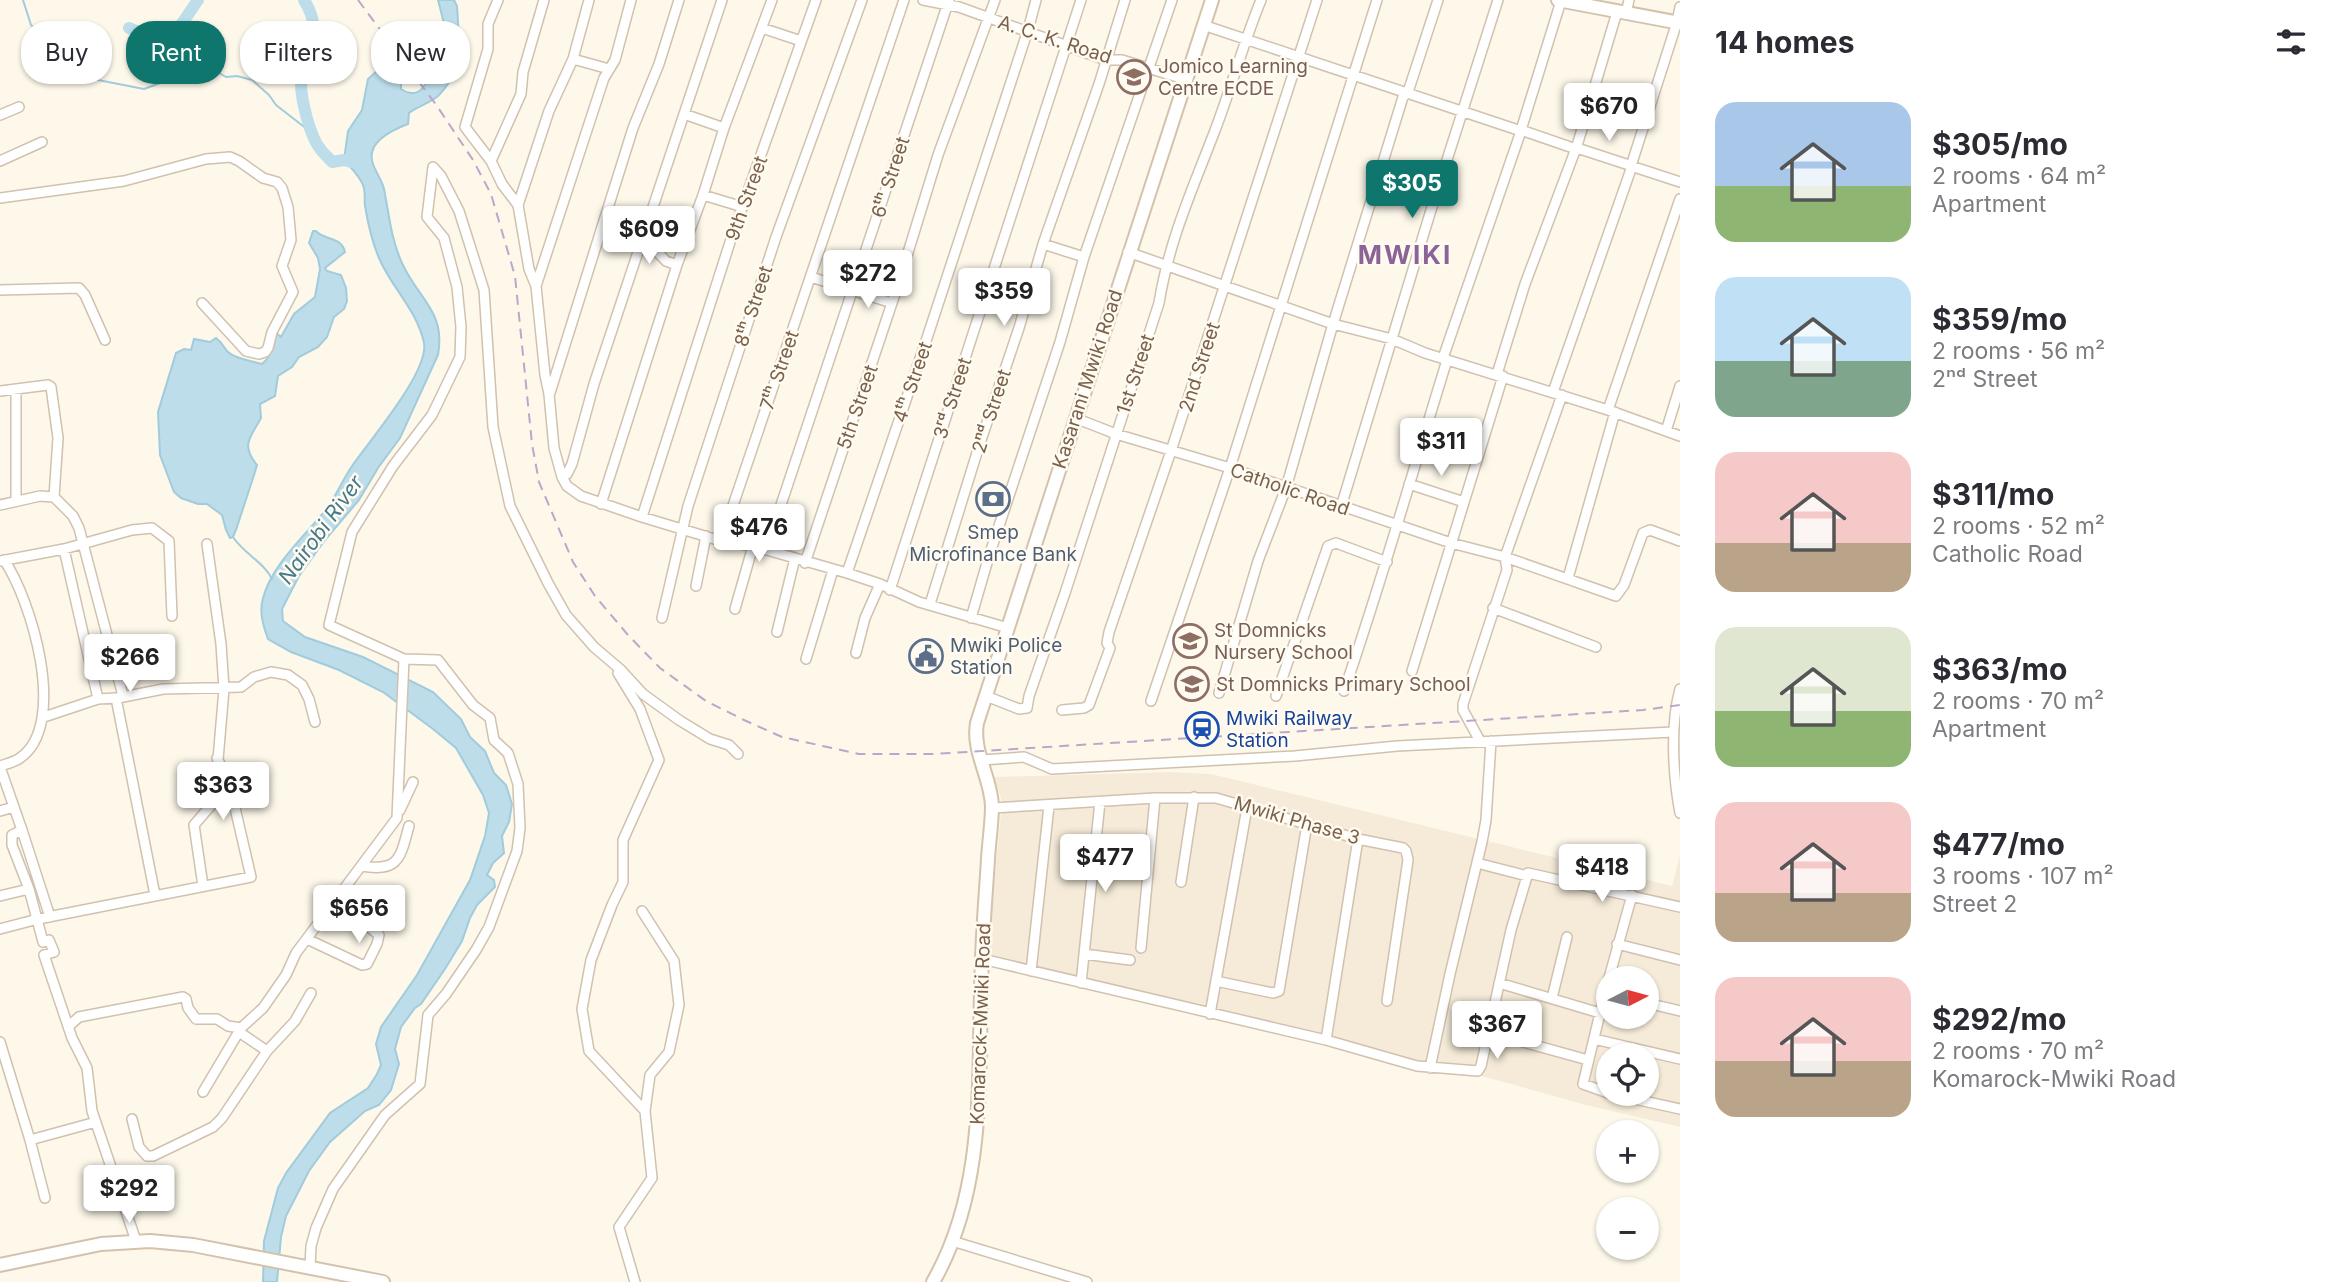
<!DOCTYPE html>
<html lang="en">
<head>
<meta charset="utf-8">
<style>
	:root { --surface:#fff; --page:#f2f2f3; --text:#2b2b33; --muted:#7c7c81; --accent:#0f766e }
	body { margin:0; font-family:Inter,sans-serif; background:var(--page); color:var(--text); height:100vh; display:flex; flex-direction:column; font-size:26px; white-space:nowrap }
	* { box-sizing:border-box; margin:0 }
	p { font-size:23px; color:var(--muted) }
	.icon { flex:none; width:38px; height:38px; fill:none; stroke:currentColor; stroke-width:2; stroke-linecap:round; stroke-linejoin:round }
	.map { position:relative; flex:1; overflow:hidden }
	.panel { display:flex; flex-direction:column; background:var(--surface); width:665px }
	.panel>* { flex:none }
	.guide { position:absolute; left:21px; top:21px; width:665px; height:63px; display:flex; gap:14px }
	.needle { width:46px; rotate:84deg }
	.tools { position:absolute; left:1596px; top:966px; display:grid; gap:14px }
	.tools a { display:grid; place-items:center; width:63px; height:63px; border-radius:50%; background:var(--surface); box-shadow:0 2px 5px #0004; font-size:35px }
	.price { position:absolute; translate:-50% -60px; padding:0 16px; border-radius:7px; background:#fff; color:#222; font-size:23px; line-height:46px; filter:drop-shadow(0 2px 4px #0008) }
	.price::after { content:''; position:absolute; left:50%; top:42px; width:21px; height:16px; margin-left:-10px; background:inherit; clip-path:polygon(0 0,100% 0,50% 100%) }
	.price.active { background:var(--accent); color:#fff }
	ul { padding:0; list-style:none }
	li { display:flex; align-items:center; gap:21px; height:175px; padding:0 35px }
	li span { display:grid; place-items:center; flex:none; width:196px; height:140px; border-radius:21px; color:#555 }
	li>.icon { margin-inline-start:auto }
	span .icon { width:84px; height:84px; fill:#fffc; stroke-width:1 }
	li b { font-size:30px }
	h2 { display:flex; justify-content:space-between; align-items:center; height:84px; padding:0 35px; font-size:30px }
	.tag { padding:0 24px; border-radius:28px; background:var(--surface); box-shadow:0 2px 5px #0004; font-size:24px; line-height:63px }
	.tag.active { background:var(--accent); color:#fff }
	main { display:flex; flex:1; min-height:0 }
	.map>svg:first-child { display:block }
	.residential { fill:#f5ebd8; fill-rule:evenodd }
	.water { fill:#bcdde9; stroke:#a2cbdb; stroke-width:2 }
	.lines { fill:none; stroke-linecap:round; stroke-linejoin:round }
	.stream { stroke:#a2cbdb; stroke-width:2 }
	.river { stroke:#bcdde9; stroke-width:12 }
	.street-casing { stroke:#d1c1ae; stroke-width:12 }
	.secondary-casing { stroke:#d4c2ac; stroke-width:16 }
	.street { stroke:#fff; stroke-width:9 }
	.secondary { stroke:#fff; stroke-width:12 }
	.rail { stroke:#bda6c9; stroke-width:2; stroke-dasharray:10 7; stroke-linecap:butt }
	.labels { text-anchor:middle; stroke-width:5; stroke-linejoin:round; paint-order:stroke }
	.street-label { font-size:19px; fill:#7a614b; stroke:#fffbf1 }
	.education-label { font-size:19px; fill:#785e54; stroke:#fffbf1; text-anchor:start }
	.service-label { font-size:19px; fill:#4e5e75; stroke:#fffbf1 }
	.transit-label { font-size:19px; fill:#164399; stroke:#fffbf1; text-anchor:start }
	.water-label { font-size:21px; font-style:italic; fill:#43798e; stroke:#fffbf1 }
	.district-label { font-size:26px; font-weight:bold; letter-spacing:2px; fill:#8b6396; stroke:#fffbf1 }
</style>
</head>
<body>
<main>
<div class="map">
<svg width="1680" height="1282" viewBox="0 0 1680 1282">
	<rect width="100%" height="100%" fill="#fdf8ea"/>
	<path class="residential" d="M1171 772 1211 774 1672 886 1680 855V1127L1586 1105 1450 1067 1417 1065 1077 977 987 957 1002 802 994 777ZM1608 978H1647V1017H1608ZM1608 1055H1647V1094H1608Z"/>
	<path class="water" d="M438 0H454L457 6C459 39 464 71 438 96 430 103 418 106 409 113L408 124C392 130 365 142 373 164 376 173 382 180 384 189 389 214 391 239 402 263 418 299 446 311 438 355L400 438 378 468 359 500 325 540 299 576 282 609 283 621 305 637 363 657 433 692 461 719 470 737 485 751 494 773 506 785 512 804 509 822 502 836 504 853 493 863 487 875 494 880 495 887 477 905 470 918 462 941 445 969 421 1004 415 1008 401 1027 395 1049 399 1064 391 1090 379 1105 365 1111 330 1142 309 1171 286 1216 281 1237 277 1282H263L264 1241 278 1188 286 1173 330 1113 368 1088 377 1074 381 1065 376 1044 381 1027 417 975 470 880 485 836 489 813 483 795 456 748 433 729 383 692 339 670 291 652 268 639C263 625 259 612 263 598 272 564 307 534 328 507 337 494 343 479 352 466 369 441 429 372 424 343 417 310 391 287 379 258 372 242 368 224 365 206 364 199 366 192 363 185 359 175 351 168 344 160L348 131 362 110 368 79 378 70 386 71 401 83V89C418 100 429 86 428 68 456 55 444 24 438 0Z
		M313 231H316C325 241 341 236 345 252L325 268 327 271 341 275 346 288 347 301 344 309 334 317 327 337 318 347 299 357 292 367 278 376 275 396 260 404 261 418C251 437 240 444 257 465L255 472 236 530 233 537 230 538 226 530 222 515 207 504H198L181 498 174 492 160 455 158 412 176 353 184 349 191 350 194 339 210 342 216 338C223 343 223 347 228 352 235 359 252 361 262 364L267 359 276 333 281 337 294 314 315 297 320 269 318 258 309 243Z"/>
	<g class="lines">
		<path class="stream" d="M23 0 31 25 98 80 144 89 163 82 180 73 187 63 199 61 226 77 237 76 252 80 269 95 276 105 312 133
			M233 537C244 554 264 562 272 579"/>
		<path class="river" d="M304 0C326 35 303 47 301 83 301 100 310 137 321 150 324 154 329 158 332 162L344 160 359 164
			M129 28 155 39 181 25 198 0"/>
		<g class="street-casing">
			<path id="street" d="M498 0 488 24V49L465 127 491 161 502 184 518 205 529 269 536 286
				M631 0 615 60 604 78 536 286 545 375 549 394 554 448 562 477 567 486 581 496 642 517 721 541 753 546 847 573 880 584 919 602 1008 628
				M923 0 959 7 1106 60H1122L1187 80
				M1561 1 1521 130 1576 149 1617 12
				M1680 7 1677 22 1631 166 1680 182
				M1626 14 1629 0
				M1203 25 1521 131 1443 358
				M762 28 801 41
				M573 59 609 69
				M684 114 724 128
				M0 115 19 107
				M0 161 42 142
				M491 161 521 94 523 72 544 0
				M703 195 743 207
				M0 198 124 181 206 159 230 157 239 161 263 178 277 182 282 188 288 207 291 240 282 266 293 292 272 332 268 348 265 352 259 354 246 351 202 303
				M518 205 549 111 573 59 589 0
				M644 238 666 261 677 265
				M1043 244 1084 257
				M1128 252 1333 324 1392 339 1425 353 1608 410 1680 436
				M811 277 892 303
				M0 290 79 288 85 295 105 340
				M1497 374 1525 284 1575 151 1580 149 1629 165 1631 169 1553 392
				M16 390V501
				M0 391 48 385 51 387 58 438 54 497 73 516 79 528 123 696
				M550 393 633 128 659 64 679 0
				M1608 410 1680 199
				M1075 418 1116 434 1230 468 1451 543 1505 557 1616 596 1624 585 1643 533 1650 530 1680 541
				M1666 431 1680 386
				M562 477 567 474 572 464 594 384 722 0
				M1409 484 1464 502
				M601 504 677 265 703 195 724 128 772 0
				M0 505 40 496 54 497
				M1341 507 1431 210 1498 0
				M642 517 731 239 816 0
				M721 541 904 0
				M64 549 98 699
				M766 550 949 0
				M0 561 64 549 132 530 152 528 169 541 172 616
				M805 563 898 285 938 155 995 0
				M847 573 926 341 1028 30 1036 0
				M1568 578 1615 412
				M696 586 706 536
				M890 590 1081 0
				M930 604 980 443 1019 328 1043 244 1099 84 1125 0
				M1493 608 1596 647
				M735 609 753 546
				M662 618 688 506 776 237 862 0
				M971 618 989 556 1060 342 1084 257 1172 0
				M777 632 795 558
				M856 653 865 618 880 584
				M806 659 833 570
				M1412 671 1503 376
				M618 673 640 709 659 760 623 840V882L612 905 591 960 582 1009 589 1051 645 1111 652 1178 619 1227 635 1282
				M1680 689C1670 725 1673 776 1680 813
				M1344 691C1382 581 1413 470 1447 360
				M1219 693 1258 561 1286 488 1333 324 1403 97 1408 92 1438 0
				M986 696 1019 709 1027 708 1029 696 1065 593 1159 303C1169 241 1192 190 1214 133 1231 89 1243 44 1261 0
				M1276 696 1328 546 1336 543 1387 562
				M118 698 163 689 241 687 254 677 271 672 288 675 302 685 309 699 315 722
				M1151 701 1230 468 1377 0
				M1062 710 1084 708 1089 705 1110 648 1107 643 1109 632 1171 451 1317 0
				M44 717 98 699 116 698 155 895
				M1480 741 1463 710V704L1507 570 1505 557 1562 395
				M982 760 1024 757 1052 769 1295 756 1397 746 1673 732
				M0 766C6 764 15 762 20 758 69 724 31 599 4 560
				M0 767 22 830 12 835V845L29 889 43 942 49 940 54 952 44 955 72 1038 87 1068 92 1111 136 1241
				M992 808 1155 798H1216L1358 839 1403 848 1406 851 1408 860 1387 1001
				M400 810 413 782
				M0 811 14 807
				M22 830 50 917
				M1477 863 1527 876
				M361 866C399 872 400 859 409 826
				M1181 882 1194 797
				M203 886 194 825 213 803 215 795 224 689 221 644 207 544
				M0 896 29 889
				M642 911 674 961 679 1005 669 1052 650 1075 645 1111
				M0 929 38 919 251 877 229 782 217 758
				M307 939 362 965 367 964 377 944 379 935 336 901
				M1617 944 1680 960
				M1141 948 1155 798
				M1084 954 1130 960
				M982 959 1326 1040 1417 1066 1478 1071 1481 1066 1511 930 1528 873 1680 907
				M1031 971 1049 806
				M1609 978 1632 895
				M1608 980 1583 1084 1608 1093
				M1216 981 1273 993 1279 991 1307 824
				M1081 983 1100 802
				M1499 983 1600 1013
				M1552 998 1567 937
				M1647 1003 1680 1011
				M1210 1014 1247 808
				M69 1026 79 1017 183 997 186 999 188 1008 196 1019H217L228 1026 241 1028
				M239 1032 267 1051
				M1487 1032 1588 1060
				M1594 1039 1680 1059
				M1326 1040 1358 839
				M0 1042 30 1140
				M1430 1068 1450 974 1482 842 1486 820 1491 741
				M203 1092 241 1028 263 1008 286 975 296 953 397 818 404 659
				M1612 1094 1680 1109
				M132 1119 139 1147 147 1156H153L213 1127 222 1118 267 1051 295 1021 311 993
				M45 1198 30 1140 96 1122
				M952 1241 1087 1282
				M310 1267 311 1246 316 1228 333 1189 385 1115 420 1084 428 1015 446 994 476 950 489 927 517 851 520 828 518 784 508 753 494 740 490 718 473 705 438 660 404 659 329 625 352 532 393 466 432 415 460 357 461 327 457 287 444 238 427 217 433 167 441 176 459 211 484 290 493 427 510 506 548 583 566 615 594 647 621 670 643 694 679 720 710 739 729 745 738 754"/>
		</g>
		<g class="secondary-casing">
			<path id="secondary" d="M1558 0 1680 23
				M0 1265 101 1244 150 1241 193 1245 383 1282
				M933 1282C989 1185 977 1067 982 960 983 926 986 892 988 859 989 841 992 823 992 806 991 777 972 752 977 723L1212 0"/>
		</g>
		<use href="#street" class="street"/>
		<use href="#secondary" class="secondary"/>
		<path class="rail" d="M358 0 437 106 473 160 491 194 515 276 532 444 539 482 573 562 595 596 628 635 660 668 706 701 744 720 782 737 859 754H934L1643 710 1680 705"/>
	</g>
	<defs>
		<g id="school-ring" transform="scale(1.75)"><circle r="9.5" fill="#fffbf1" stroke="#8d6e63" stroke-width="1.5"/><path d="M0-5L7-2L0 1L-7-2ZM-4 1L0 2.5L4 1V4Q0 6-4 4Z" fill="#8d6e63"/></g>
		<g id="bank-ring" transform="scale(1.75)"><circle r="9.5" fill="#fffbf1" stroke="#5c6f8a" stroke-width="1.5"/><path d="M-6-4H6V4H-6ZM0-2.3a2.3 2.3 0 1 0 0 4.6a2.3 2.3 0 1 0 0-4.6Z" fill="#5c6f8a"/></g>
		<g id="civic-ring" transform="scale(1.75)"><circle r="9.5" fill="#fffbf1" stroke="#5c6f8a" stroke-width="1.5"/><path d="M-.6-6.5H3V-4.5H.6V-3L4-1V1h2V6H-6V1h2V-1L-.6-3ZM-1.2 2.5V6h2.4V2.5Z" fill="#5c6f8a"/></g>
		<g id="station-ring" transform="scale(1.75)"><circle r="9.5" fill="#fffbf1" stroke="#1a4fb4" stroke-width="1.5"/><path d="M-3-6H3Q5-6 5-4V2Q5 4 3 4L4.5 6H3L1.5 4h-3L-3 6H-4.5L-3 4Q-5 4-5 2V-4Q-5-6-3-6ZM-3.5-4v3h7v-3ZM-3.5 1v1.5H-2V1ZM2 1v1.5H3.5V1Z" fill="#1a4fb4"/></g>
	</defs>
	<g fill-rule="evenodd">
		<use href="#school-ring" x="1134" y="77"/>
		<use href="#bank-ring" x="993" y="499"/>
		<use href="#school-ring" x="1190" y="641"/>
		<use href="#civic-ring" x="926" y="656"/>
		<use href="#school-ring" x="1192" y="684"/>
		<use href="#station-ring" x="1202" y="729"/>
	</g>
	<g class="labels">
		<g class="street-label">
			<text transform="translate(1055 39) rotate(18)" y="7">A. C. K. Road</text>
			<text transform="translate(890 177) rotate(-72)" y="7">6ᵗʰ Street</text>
			<text transform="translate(746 198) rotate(-70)" y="7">9th Street</text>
			<text transform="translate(753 306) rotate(-72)" y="7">8ᵗʰ Street</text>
			<text transform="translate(1199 367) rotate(-72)" y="7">2nd Street</text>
			<text transform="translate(779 370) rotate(-71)" y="7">7ᵗʰ Street</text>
			<text transform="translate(1135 374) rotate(-72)" y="7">1st Street</text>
			<text transform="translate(1087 379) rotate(-72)" y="7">Kasarani Mwiki Road</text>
			<text transform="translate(912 382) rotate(-71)" y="7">4ᵗʰ Street</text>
			<text transform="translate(952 398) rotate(-72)" y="7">3ʳᵈ Street</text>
			<text transform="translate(857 407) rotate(-71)" y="7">5th Street</text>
			<text transform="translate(991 411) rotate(-72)" y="7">2ⁿᵈ Street</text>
			<text transform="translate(1290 489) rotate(19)" y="7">Catholic Road</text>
			<text transform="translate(1297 820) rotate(16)" y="7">Mwiki Phase 3</text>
			<text transform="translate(980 1024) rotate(-88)" y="7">Komarock-Mwiki Road</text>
		</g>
		<g class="education-label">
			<text x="1158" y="73">Jomico Learning<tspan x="1158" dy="22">Centre ECDE</tspan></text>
			<text x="1214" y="637">St Domnicks<tspan x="1214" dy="22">Nursery School</tspan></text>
			<text x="1216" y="691">St Domnicks Primary School</text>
		</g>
		<g class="service-label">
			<text x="993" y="539">Smep<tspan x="993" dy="22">Microfinance Bank</tspan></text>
			<text x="950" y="652" text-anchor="start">Mwiki Police<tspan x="950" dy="22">Station</tspan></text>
		</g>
		<g class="transit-label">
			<text x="1226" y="725">Mwiki Railway<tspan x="1226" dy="22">Station</tspan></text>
		</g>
		<g class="water-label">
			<text transform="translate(321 530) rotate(-54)" y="7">Nairobi River</text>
		</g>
		<g class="district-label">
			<text x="1405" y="264">MWIKI</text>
		</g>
	</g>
</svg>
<div class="tools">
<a><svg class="needle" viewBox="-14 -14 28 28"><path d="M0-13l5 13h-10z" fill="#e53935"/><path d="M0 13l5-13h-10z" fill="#7c7c81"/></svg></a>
<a><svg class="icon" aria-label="locate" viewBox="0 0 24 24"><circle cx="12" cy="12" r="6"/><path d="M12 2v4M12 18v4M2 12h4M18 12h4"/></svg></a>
<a>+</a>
<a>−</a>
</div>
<b class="price" style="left:1609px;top:143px">$670</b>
<b class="price active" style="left:1412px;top:220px">$305</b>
<b class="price" style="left:649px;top:266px">$609</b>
<b class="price" style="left:868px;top:310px">$272</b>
<b class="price" style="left:1004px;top:328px">$359</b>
<b class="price" style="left:1441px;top:478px">$311</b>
<b class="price" style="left:759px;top:564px">$476</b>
<b class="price" style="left:130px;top:694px">$266</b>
<b class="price" style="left:223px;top:822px">$363</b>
<b class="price" style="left:1105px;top:894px">$477</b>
<b class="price" style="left:1602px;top:904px">$418</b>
<b class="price" style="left:359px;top:945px">$656</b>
<b class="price" style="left:1497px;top:1061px">$367</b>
<b class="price" style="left:129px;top:1225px">$292</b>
<div class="guide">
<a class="tag">Buy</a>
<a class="tag active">Rent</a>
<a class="tag">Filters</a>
<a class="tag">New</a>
</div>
</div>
<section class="panel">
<h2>14 homes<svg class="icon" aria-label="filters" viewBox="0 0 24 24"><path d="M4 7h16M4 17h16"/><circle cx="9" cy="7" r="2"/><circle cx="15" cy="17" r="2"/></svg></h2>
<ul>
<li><span style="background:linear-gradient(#a9c7e8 60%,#8fb573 0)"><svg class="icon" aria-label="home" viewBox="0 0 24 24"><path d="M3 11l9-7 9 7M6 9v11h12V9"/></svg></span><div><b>$305/mo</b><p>2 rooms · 64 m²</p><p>Apartment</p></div></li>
<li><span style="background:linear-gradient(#bfe0f5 60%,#7fa58c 0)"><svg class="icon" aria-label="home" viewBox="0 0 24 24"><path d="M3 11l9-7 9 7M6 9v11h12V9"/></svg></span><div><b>$359/mo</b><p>2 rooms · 56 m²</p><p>2ⁿᵈ Street</p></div></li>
<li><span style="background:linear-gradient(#f6c9c9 65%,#b9a48a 0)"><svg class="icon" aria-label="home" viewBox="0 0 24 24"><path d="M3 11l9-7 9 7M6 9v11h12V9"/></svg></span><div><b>$311/mo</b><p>2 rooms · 52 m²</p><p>Catholic Road</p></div></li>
<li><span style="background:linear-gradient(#dfe7d0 60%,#8fb573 0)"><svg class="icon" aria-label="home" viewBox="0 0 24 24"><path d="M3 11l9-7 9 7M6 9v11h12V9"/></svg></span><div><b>$363/mo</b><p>2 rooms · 70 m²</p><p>Apartment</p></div></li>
<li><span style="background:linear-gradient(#f6c9c9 65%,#b9a48a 0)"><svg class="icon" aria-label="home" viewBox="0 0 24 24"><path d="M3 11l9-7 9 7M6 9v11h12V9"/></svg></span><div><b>$477/mo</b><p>3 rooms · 107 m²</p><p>Street 2</p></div></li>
<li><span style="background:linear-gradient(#f6c9c9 60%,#b9a48a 0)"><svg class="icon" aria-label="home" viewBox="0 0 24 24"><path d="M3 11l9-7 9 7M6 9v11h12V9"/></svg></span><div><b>$292/mo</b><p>2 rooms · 70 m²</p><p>Komarock-Mwiki Road</p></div></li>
</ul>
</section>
</main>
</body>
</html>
